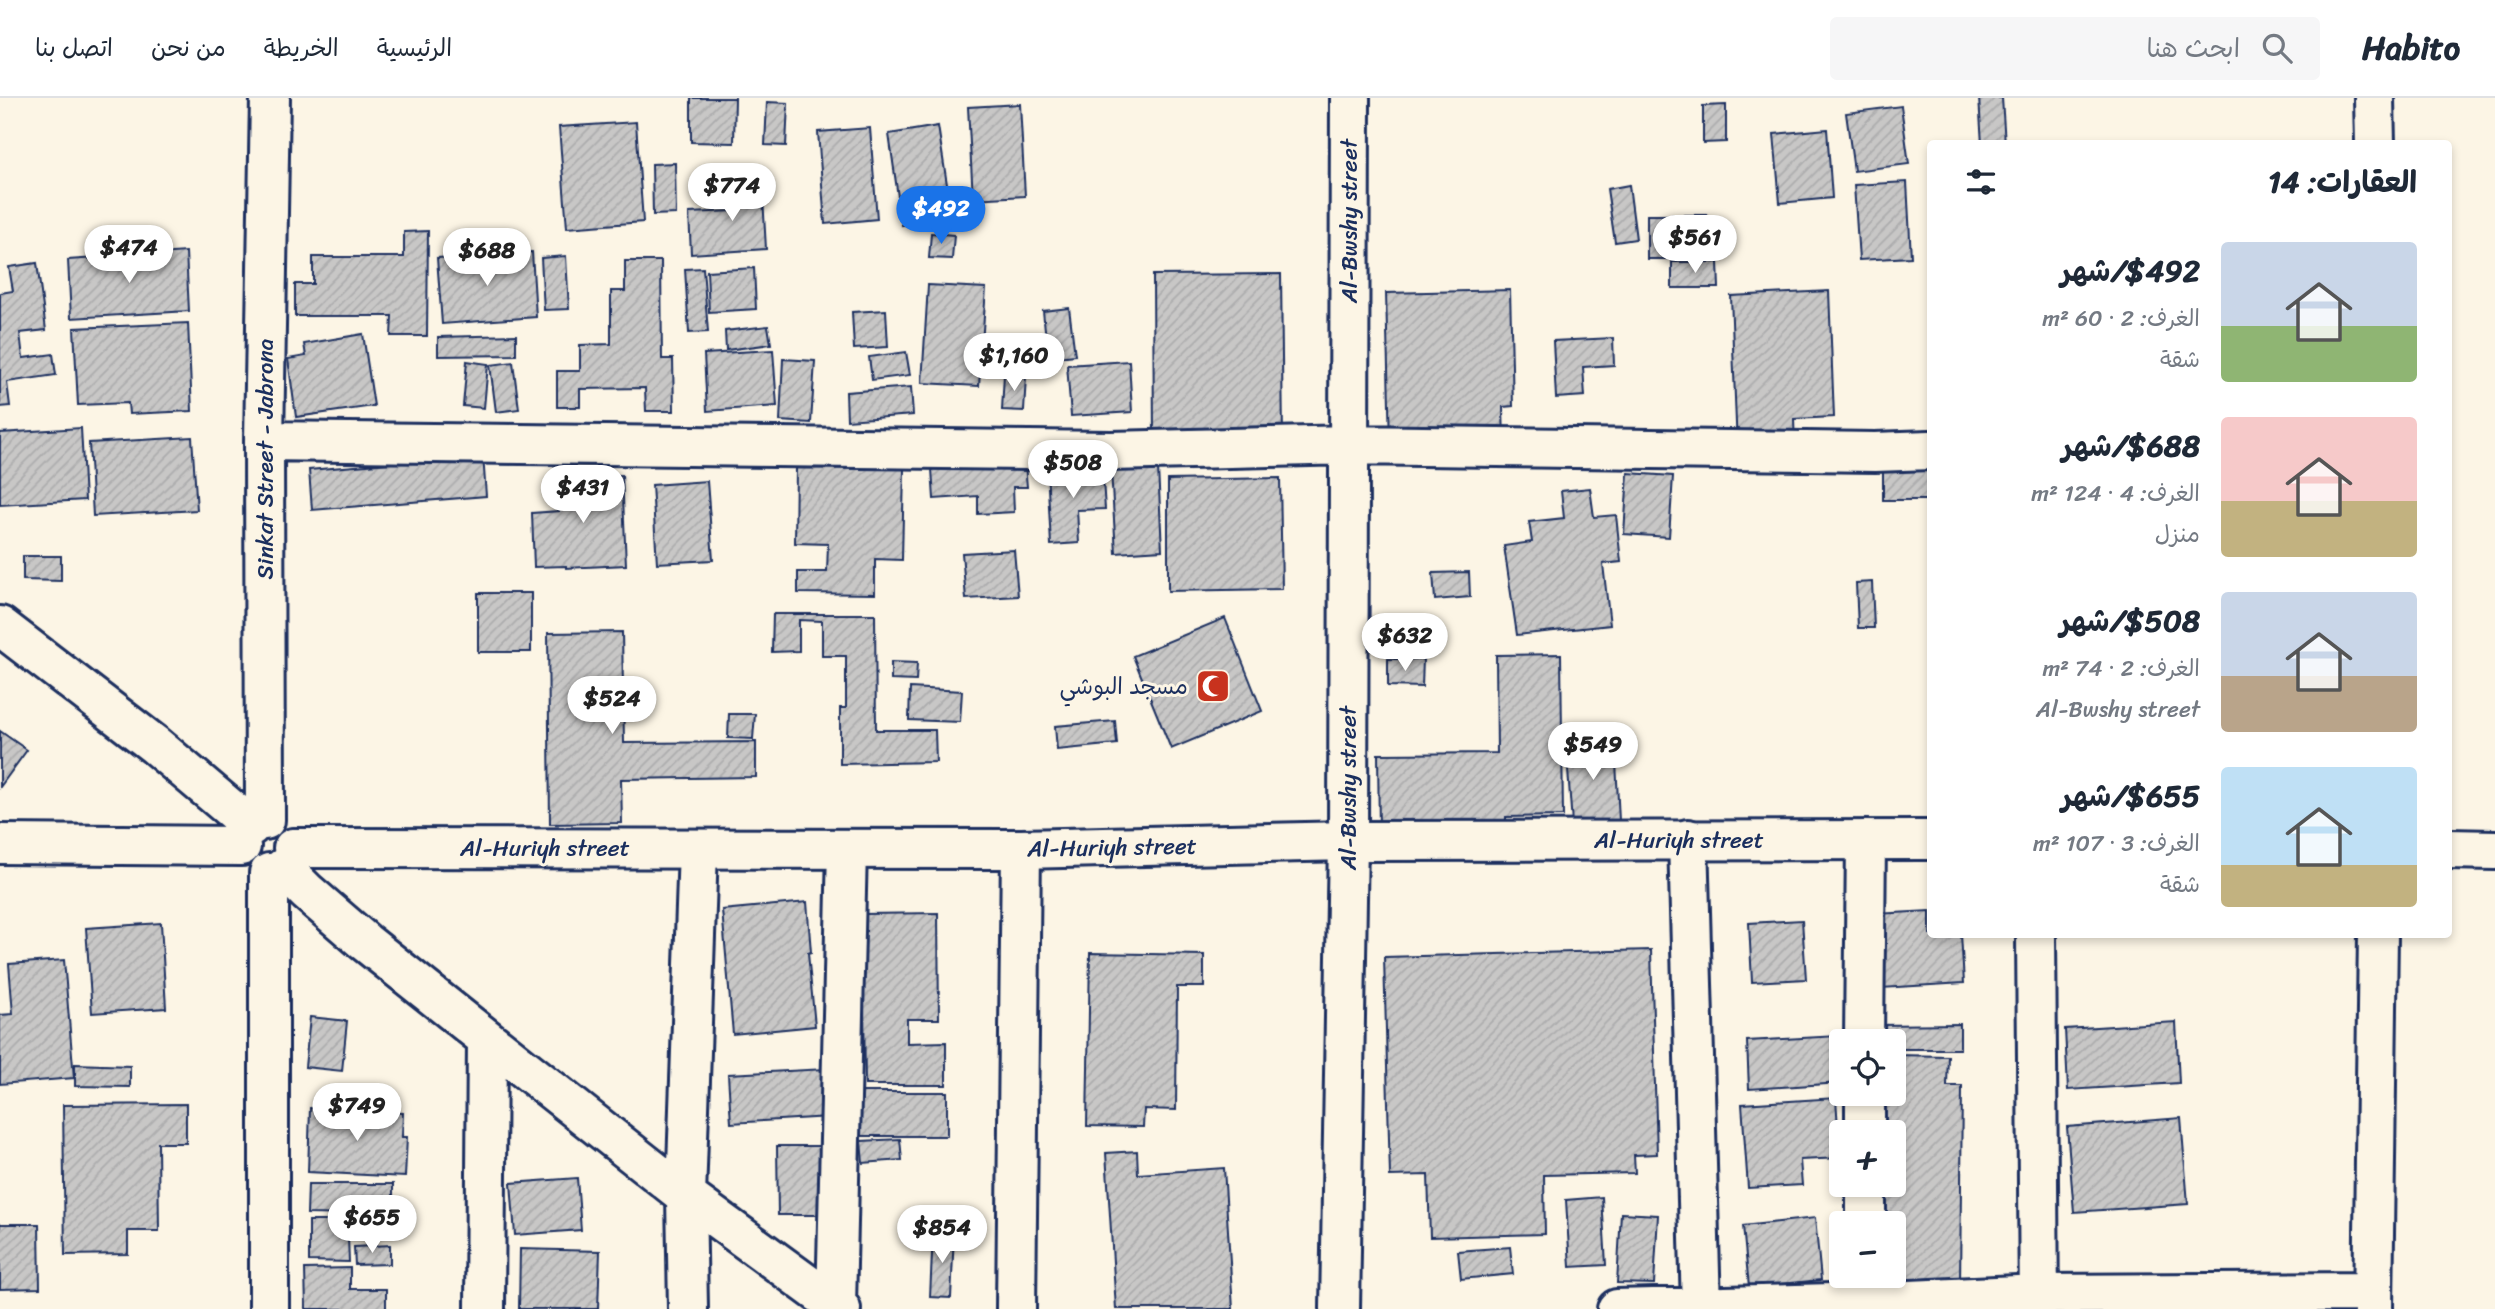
<!DOCTYPE html>
<html lang="ar">
<head>
<meta charset="utf-8">
<style>
	:root { --surface:#fff; --page:#f6f6f7; --text:#1f2937; --muted:#747a83; --line:#e0e1e3; --accent:#1a73e8 }
	body { margin:0; font-family:Sriracha,"Playpen Sans Arabic",sans-serif; background:var(--page); color:var(--text); direction:rtl; height:100vh; display:flex; flex-direction:column; font-size:26px; white-space:nowrap }
	* { box-sizing:border-box; margin:0 }
	p { font-size:23px; color:var(--muted) }
	.icon { flex:none; width:38px; height:38px; fill:none; stroke:currentColor; stroke-width:2; stroke-linecap:round; stroke-linejoin:round }
	.map { position:relative; flex:1; overflow:hidden; direction:ltr }
	.details { position:absolute; left:1927px; top:42px; width:525px; height:798px; display:flex; flex-direction:column; background:var(--surface); border-radius:7px; box-shadow:0 4px 10px #0003; direction:rtl }
	.details>* { flex:none }
	.tools { position:absolute; left:1829px; top:931px; display:grid; gap:14px }
	.tools a { display:grid; place-items:center; width:77px; height:77px; border-radius:7px; background:var(--surface); box-shadow:0 4px 10px #0003; font-size:35px }
	.price { position:absolute; translate:-50% -60px; padding:0 16px; border-radius:24px; background:#fff; color:#222; font-size:23px; line-height:46px; filter:drop-shadow(0 2px 4px #0008) }
	.price::after { content:''; position:absolute; left:50%; top:42px; width:21px; height:16px; margin-left:-10px; background:inherit; clip-path:polygon(0 0,100% 0,50% 100%) }
	.price.active { background:var(--accent); color:#fff }
	ul { padding:0; list-style:none }
	li { display:flex; align-items:center; gap:21px; height:175px; padding:0 35px }
	li span { display:grid; place-items:center; flex:none; width:196px; height:140px; border-radius:7px; color:#555 }
	li>.icon { margin-inline-start:auto }
	span .icon { width:84px; height:84px; fill:#fffc; stroke-width:1 }
	li b { font-size:30px }
	h2 { display:flex; justify-content:space-between; align-items:center; height:84px; padding:0 35px; font-size:30px }
	header { display:flex; align-items:center; gap:42px; box-sizing:border-box; height:98px; padding:0 35px; background:var(--surface); border-bottom:2px solid var(--line) }
	header strong { font-size:33px }
	nav { display:flex; gap:38px; margin-inline-start:auto; font-size:24px }
	.search { width:490px; height:63px; background:var(--page); display:flex; align-items:center; gap:18px; box-sizing:border-box; padding:0 24px; border-radius:7px; color:var(--muted); font-size:26px }
	.map>svg:first-child { display:block }
	.building { fill:url(#building-hatch); stroke:#1b2f5e; stroke-width:2 }
	.lines { fill:none; stroke-linecap:round; stroke-linejoin:round }
	.minor-casing { stroke:#1b2f5e; stroke-width:44 }
	.tertiary-casing { stroke:#1b2f5e; stroke-width:44 }
	.minor { stroke:#fcf5e5; stroke-width:38 }
	.tertiary { stroke:#fcf5e5; stroke-width:38 }
	.labels { text-anchor:middle; stroke-width:6; stroke-linejoin:round; paint-order:stroke }
	.street-label { font-size:23px; fill:#1b2f5e; stroke:#fcf5e5 }
	.poi-label { font-size:23px; fill:#1b2f5e; stroke:#fcf5e5; text-anchor:end }
</style>
</head>
<body>
<header>
<strong>Habito</strong>
<div class="search"><svg class="icon" aria-label="search" viewBox="0 0 24 24"><circle cx="10" cy="10" r="6"/><path d="M15 15l6 6"/></svg>ابحث هنا</div>
<nav><a>الرئيسية</a><a>الخريطة</a><a>من نحن</a><a>اتصل بنا</a></nav>
</header>
<div class="map">
<svg width="2495" height="1211" viewBox="0 0 2495 1211">
	<defs>
		<pattern id="building-hatch" width="6" height="6" patternUnits="userSpaceOnUse" patternTransform="scale(1.75)"><rect width="6" height="6" fill="#c8c7c6"/><path d="M-1 1l2-2M0 6l6-6M5 7l2-2" fill="none" stroke="#ababac"/></pattern>
	</defs>
	<rect width="100%" height="100%" fill="#fcf5e5"/>
	<filter id="ink" filterUnits="userSpaceOnUse"><feTurbulence type="fractalNoise" baseFrequency=".0143" numOctaves="2"/><feDisplacementMap in="SourceGraphic" scale="14" xChannelSelector="R" yChannelSelector="G"/><feConvolveMatrix kernelMatrix="1 2 1 2 8 2 1 2 1" color-interpolation-filters="sRGB"/></filter>
	<g filter="url(#ink)">
		<path class="building" d="M691 0H735L734 45 691 44Z
			M1979 0H2002L2005 46H1982Z
			M767 4 788 5 786 48 765 47Z
			M1020 6 1025 98 973 101 968 9Z
			M1726 7V44L1703 45V8Z
			M1901 8 1909 66 1854 73 1846 15Z
			M636 24 643 124 567 130 559 29Z
			M938 28 952 119 902 127 889 36Z
			M870 30 877 121 825 126 818 34Z
			M1827 31 1832 100 1780 105 1774 36Z
			M675 65 676 116 653 117 652 66Z
			M762 81 766 151 691 156 689 115 733 113 731 82Z
			M1907 84 1911 159 1859 162 1854 87Z
			M1629 87 1636 141 1615 144 1607 91Z
			M1647 117H1707V161H1647Z
			M428 133 427 238H391L392 218H295V186H313V159H404V134Z
			M931 135 954 137 952 161 929 160Z
			M186 154 189 213 71 220 68 162Z
			M532 154 536 219 442 226 437 160Z
			M566 158 569 211 544 212 541 160Z
			M625 163H661L662 261H673L674 313H646L645 290 580 291V309H557V273H580V247L611 246V193H625Z
			M1672 164H1718L1719 190H1672Z
			M37 165 46 232 20 235 23 260 53 256 56 277 7 284 10 308 0 309V195L13 193 9 169Z
			M703 170 708 234 689 235 685 171Z
			M754 170 756 211 709 214 707 173Z
			M1281 176 1283 341 1154 342 1153 177Z
			M928 187 986 190 979 288 922 285Z
			M1510 192 1513 308 1503 309 1504 343 1390 345 1386 195Z
			M1829 193 1834 319 1794 321 1795 349 1737 351 1731 198Z
			M1069 210 1075 257 1048 260 1043 213Z
			M886 212 888 249 854 251 852 214Z
			M188 225 192 313 129 316 128 305 78 307 74 230Z
			M768 228 771 246 726 252 725 233Z
			M363 236 374 308 296 319 288 261 306 258 304 246Z
			M516 237V257L438 258V239Z
			M1613 240 1614 267 1583 269 1585 298 1556 300 1553 243Z
			M773 252 777 308 707 313 704 256Z
			M906 254 910 277 872 282 869 259Z
			M783 261 815 263 811 325 780 323Z
			M467 263 488 266 484 310 463 308Z
			M1129 263 1132 314 1071 318 1067 267Z
			M513 264 519 311 496 314 490 267Z
			M1004 276 1026 278 1024 313 1002 312Z
			M911 289 913 317 847 322 846 294Z
			M81 330 85 402 0 407V335Z
			M192 339 197 412 93 418 89 345Z
			M483 357 486 398 312 412 309 372Z
			M1025 366 1027 389H1013L1014 414 978 416V398L934 401 932 371Z
			M1102 368 1105 411 1077 412 1079 445 1051 447 1047 371Z
			M796 370 904 371 902 462 875 461V496L798 495V474H827L828 446 795 445Z
			M1158 370 1162 452 1116 455 1111 372Z
			M1930 372V402H1883V373Z
			M1628 375 1673 378 1669 439 1624 436Z
			M622 377 626 467 566 470V468L534 469 532 415 559 413 556 380Z
			M1280 380 1282 491 1168 493V382Z
			M707 383 713 462 657 465 652 387Z
			M1590 390 1594 419 1616 417 1621 464 1603 466 1610 527 1517 537 1504 448 1532 444 1529 424 1564 420 1561 393Z
			M1014 452 1018 498 966 501 962 455Z
			M23 458H61V483L23 482Z
			M1469 474 1470 499 1435 502 1433 475Z
			M1872 484 1874 530H1858L1856 485Z
			M478 495H531V554H478Z
			M773 516H875L876 632H935L936 664 840 666V610H846V558H822V523L799 522V553L772 554Z
			M1225 520 1262 613 1171 651 1133 558Z
			M622 534 624 645 756 644V679L621 681 622 725 550 726 548 535Z
			M1561 556 1563 718 1506 719V732L1379 733 1378 656 1497 655 1496 557Z
			M1388 561H1423L1422 589 1388 588Z
			M891 564 917 565 916 583 891 582Z
			M910 590 962 593 960 624 909 622Z
			M729 616H755L753 641 728 640Z
			M1115 623 1117 646 1057 652 1055 628Z
			M0 633 27 652 0 689Z
			M1615 643 1619 723 1572 726 1566 645Z
			M807 804 811 854 808 855 815 928 733 936 722 812Z
			M1930 813V836H1961L1964 885 1881 890 1876 816Z
			M938 815 939 921H907V945L946 944V987H865L863 816Z
			M1802 822 1806 881 1752 884 1749 825Z
			M161 825 166 910 92 915 86 830Z
			M1651 852 1657 1056 1634 1057 1635 1075 1544 1077 1545 1136 1430 1139 1428 1077 1390 1078 1384 859Z
			M1090 855 1204 857V889H1177L1176 1012 1144 1011 1143 1029 1087 1028Z
			M64 862 74 980 0 986V917L13 916 9 866Z
			M310 919 347 923 342 973 305 969Z
			M2176 924 2179 985 2068 992 2065 931Z
			M1960 926V951H1894V943H1876V927Z
			M1838 938 1841 985 1749 991 1747 943Z
			M1894 957 1948 958 1947 988H1962L1960 1188 1878 1187V1178H1894V1125H1879V1087H1894V1034H1880V996H1894Z
			M75 966 130 968V989L75 988Z
			M826 971 829 1019 731 1025 728 976Z
			M858 994H947V1038H858Z
			M1836 1000 1840 1060 1800 1062 1802 1087 1748 1090 1742 1006Z
			M186 1006V1045H158L159 1133H128V1156L65 1157 63 1007Z
			M310 1010 403 1015 402 1039H407L405 1079 308 1074Z
			M2181 1020 2188 1106 2074 1114 2067 1029Z
			M900 1041 902 1062 863 1065 861 1043Z
			M777 1048H821L822 1117H778Z
			M1137 1053 1138 1076 1224 1070 1233 1211H1116L1106 1055Z
			M577 1080 581 1132 515 1137 511 1085Z
			M308 1086H393V1139H348L349 1164 309 1163V1123H359V1117L307 1116Z
			M1602 1099 1606 1167 1570 1169 1566 1102Z
			M1621 1115 1658 1117 1654 1186 1617 1185Z
			M1815 1120 1821 1182 1749 1189 1743 1128Z
			M0 1126H39L40 1190 0 1191Z
			M933 1134 954 1136 951 1200 930 1199Z
			M390 1147V1166L355 1167 354 1149Z
			M1510 1149 1513 1176 1461 1181 1458 1153Z
			M520 1151 600 1153 598 1211H519Z
			M350 1170V1191H386V1211H306L305 1171Z"/>
		<g class="lines">
			<g class="minor-casing">
				<path id="minor" d="M2374 0 2375 46
					M264 343 1111 353 1349 347 1875 354 1930 352
					M0 528 155 647 251 728
					M265 722 264 343 270 0
					M1688 741 1701 1211
					M0 746 241 748
					M283 770 307 794 365 844 487 941 686 1098 841 1211
					M2036 836 2039 1211
					M1864 943 1866 742
					M1865 996V1034
					M1866 1087V1125
					M836 1207 847 751
					M269 1211V775
					M485 1211 487 941
					M688 1211 686 1098 698 751
					M1016 1211 1021 751
					M1340 1211 1348 743 1350 0
					M1617 1211 1867 1204 2039 1196 2373 1194
					M2373 1211 2378 836"/>
			</g>
			<g class="tertiary-casing">
				<path id="tertiary" d="M293 750 1021 751 1348 743 1930 742
					M2448 751 2495 752"/>
			</g>
			<use href="#minor" class="minor"/>
			<use href="#tertiary" class="tertiary"/>
		</g>
	</g>
	<defs>
		<g id="mosque-square" transform="scale(1.75)"><rect x="-9" y="-9" width="18" height="18" rx="4" fill="#c8321e" stroke="#fcf5e5"/><path d="M3.5-4.9A6 6 0 1 0 3.5 4.9A5 5 0 1 1 3.5-4.9Z" fill="#fff"/></g>
	</defs>
	<g fill-rule="evenodd">
		<use href="#mosque-square" x="1213" y="588"/>
	</g>
	<g class="labels">
		<g class="street-label">
			<text transform="translate(1349 123) rotate(-90)" y="8">Al-Bwshy street</text>
			<text transform="translate(265 361) rotate(-90)" y="8">Sinkat Street - Jabrona</text>
			<text transform="translate(1348 690) rotate(-90)" y="8">Al-Bwshy street</text>
			<text x="1679" y="750">Al-Huriyh street</text>
			<text transform="translate(1112 749) rotate(-1)" y="8">Al-Huriyh street</text>
			<text x="545" y="758">Al-Huriyh street</text>
		</g>
		<g class="poi-label">
			<text x="1188" y="596">مسجد البوشي</text>
		</g>
	</g>
</svg>
<div class="tools">
<a><svg class="icon" aria-label="locate" viewBox="0 0 24 24"><circle cx="12" cy="12" r="6"/><path d="M12 2v4M12 18v4M2 12h4M18 12h4"/></svg></a>
<a>+</a>
<a>−</a>
</div>
<b class="price" style="left:732px;top:125px">$774</b>
<b class="price active" style="left:941px;top:148px">$492</b>
<b class="price" style="left:1695px;top:177px">$561</b>
<b class="price" style="left:129px;top:187px">$474</b>
<b class="price" style="left:487px;top:190px">$688</b>
<b class="price" style="left:1014px;top:295px">$1,160</b>
<b class="price" style="left:1073px;top:402px">$508</b>
<b class="price" style="left:583px;top:427px">$431</b>
<b class="price" style="left:1405px;top:575px">$632</b>
<b class="price" style="left:612px;top:638px">$524</b>
<b class="price" style="left:1593px;top:684px">$549</b>
<b class="price" style="left:357px;top:1045px">$749</b>
<b class="price" style="left:372px;top:1157px">$655</b>
<b class="price" style="left:942px;top:1167px">$854</b>
<section class="details">
<h2>العقارات: 14<svg class="icon" aria-label="filters" viewBox="0 0 24 24"><path d="M4 7h16M4 17h16"/><circle cx="9" cy="7" r="2"/><circle cx="15" cy="17" r="2"/></svg></h2>
<ul>
<li><span style="background:linear-gradient(#c9d6e8 60%,#8fb573 0)"><svg class="icon" aria-label="home" viewBox="0 0 24 24"><path d="M3 11l9-7 9 7M6 9v11h12V9"/></svg></span><div><b>$492/شهر</b><p>الغرف: 2 · 60 m²</p><p>شقة</p></div></li>
<li><span style="background:linear-gradient(#f6c9c9 60%,#c2b280 0)"><svg class="icon" aria-label="home" viewBox="0 0 24 24"><path d="M3 11l9-7 9 7M6 9v11h12V9"/></svg></span><div><b>$688/شهر</b><p>الغرف: 4 · 124 m²</p><p>منزل</p></div></li>
<li><span style="background:linear-gradient(#c9d6e8 60%,#b9a48a 0)"><svg class="icon" aria-label="home" viewBox="0 0 24 24"><path d="M3 11l9-7 9 7M6 9v11h12V9"/></svg></span><div><b>$508/شهر</b><p>الغرف: 2 · 74 m²</p><p>Al-Bwshy street</p></div></li>
<li><span style="background:linear-gradient(#bfe0f5 70%,#c2b280 0)"><svg class="icon" aria-label="home" viewBox="0 0 24 24"><path d="M3 11l9-7 9 7M6 9v11h12V9"/></svg></span><div><b>$655/شهر</b><p>الغرف: 3 · 107 m²</p><p>شقة</p></div></li>
</ul>
</section>
</div>
</body>
</html>
